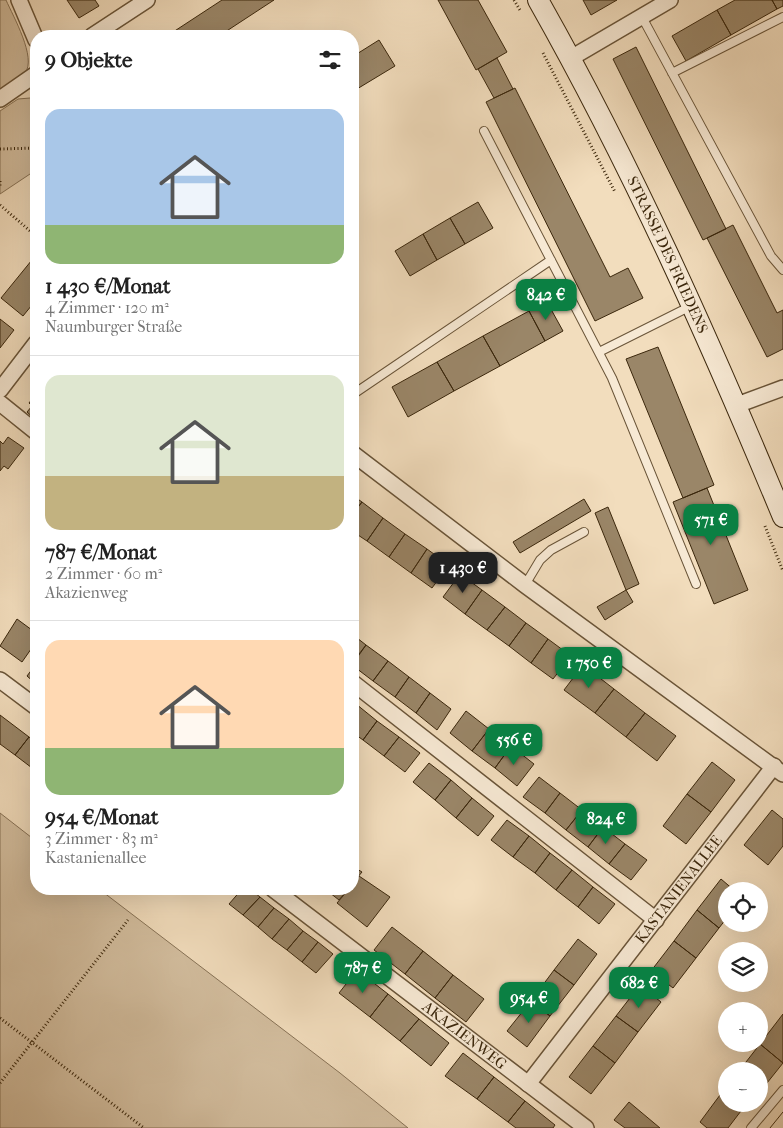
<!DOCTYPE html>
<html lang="de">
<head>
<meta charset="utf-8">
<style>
	:root { --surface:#fff; --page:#f2f2f2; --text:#222; --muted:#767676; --line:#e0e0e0; --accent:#0b8043 }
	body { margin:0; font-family:"IM FELL French Canon",serif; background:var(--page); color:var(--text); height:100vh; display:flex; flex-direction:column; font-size:19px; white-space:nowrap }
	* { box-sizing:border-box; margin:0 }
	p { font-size:16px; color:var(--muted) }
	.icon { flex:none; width:28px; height:28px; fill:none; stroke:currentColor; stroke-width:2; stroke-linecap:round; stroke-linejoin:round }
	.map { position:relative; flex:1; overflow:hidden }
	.sheet { position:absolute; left:30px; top:30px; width:329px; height:865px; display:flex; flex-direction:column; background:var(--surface); border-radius:20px; box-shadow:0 5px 20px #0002 }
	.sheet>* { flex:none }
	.controls { position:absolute; left:718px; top:882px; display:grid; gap:10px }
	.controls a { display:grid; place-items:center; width:50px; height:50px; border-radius:50%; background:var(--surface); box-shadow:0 5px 20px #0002; font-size:25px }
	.price { position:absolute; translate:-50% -42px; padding:0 11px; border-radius:10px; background:var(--accent); color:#fff; font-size:16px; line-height:32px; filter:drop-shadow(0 1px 2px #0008) }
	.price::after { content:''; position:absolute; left:50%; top:30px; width:15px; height:11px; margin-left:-8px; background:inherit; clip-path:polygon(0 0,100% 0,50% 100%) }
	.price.selected { background:#222; color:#fff }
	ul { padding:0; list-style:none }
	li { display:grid; align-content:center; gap:10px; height:265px; padding:0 15px }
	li+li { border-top:1px solid var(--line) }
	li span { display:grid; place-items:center; height:155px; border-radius:15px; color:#555 }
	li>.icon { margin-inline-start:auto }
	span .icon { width:90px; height:90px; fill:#fffc; stroke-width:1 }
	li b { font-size:21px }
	h2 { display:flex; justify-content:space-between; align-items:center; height:60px; padding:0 15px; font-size:21px }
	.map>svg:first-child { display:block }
	.green { fill:#d3be9f; stroke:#877256 }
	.building { fill:#9a8668; stroke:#3b270c }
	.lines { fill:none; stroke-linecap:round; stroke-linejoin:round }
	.lane-casing { stroke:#695438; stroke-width:10 }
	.street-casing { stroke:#695438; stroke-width:18 }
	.secondary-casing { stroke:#3b270c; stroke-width:22 }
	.path { stroke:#3b270c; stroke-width:3; stroke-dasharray:1 2.5; stroke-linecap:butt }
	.lane { stroke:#f7e9d4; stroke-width:8 }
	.street { stroke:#f7e9d4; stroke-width:15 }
	.secondary { stroke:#f7e9d4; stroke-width:20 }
	.tram { stroke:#3b270c; stroke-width:1 }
	.labels { text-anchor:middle; stroke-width:4; stroke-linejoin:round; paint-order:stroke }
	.street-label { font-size:15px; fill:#3b270c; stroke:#f7e9d4 }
</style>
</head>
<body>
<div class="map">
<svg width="783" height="1128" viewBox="0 0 783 1128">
	<rect width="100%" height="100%" fill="#f2ddbd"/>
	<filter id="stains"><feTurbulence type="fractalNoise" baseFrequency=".004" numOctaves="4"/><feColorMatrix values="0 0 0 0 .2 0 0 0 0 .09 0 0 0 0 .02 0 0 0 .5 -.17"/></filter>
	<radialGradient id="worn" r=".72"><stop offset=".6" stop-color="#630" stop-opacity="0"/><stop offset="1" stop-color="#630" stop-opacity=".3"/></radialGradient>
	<path class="green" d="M0 0H6C13 16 37 58 25 73 20 80 7 86 0 91Z
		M30 98 36 101V170L0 194V111L18 99Z
		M0 813 36 841V889H99L340 1073 408 1128H0Z"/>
	<path class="building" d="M67 0H95L99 6 79 18Z
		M222 0H274L219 36H167Z
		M438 0H478L507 52 476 70Z
		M583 0H617L591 15Z
		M735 0H772L777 9 731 35 717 10Z
		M772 0H783V6L777 9Z
		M717 10 731 35 686 61 672 36Z
		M379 40 395 66 352 92V57Z
		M636 47 726 229 703 240 613 59Z
		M497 58 513 89 494 98 478 69Z
		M515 88 610 277 628 268 643 298 595 321 486 102Z
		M478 202 493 228 465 244 450 218Z
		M450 218 465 244 437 260 423 234Z
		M733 225 777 313 783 310V349L767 357 707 238Z
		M423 234 437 260 410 276 395 251Z
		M36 255V300L23 316 1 298Z
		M547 302 563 331 545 341 529 311Z
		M529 311 545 341 500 366 483 336Z
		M0 319 14 330 0 348Z
		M483 336 500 366 454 391 437 362Z
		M658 347 714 485 683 498 626 359Z
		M437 362 454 391 408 417 392 387Z
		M36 394V420L27 412 32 406 29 403Z
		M8 437 24 448 8 469 4 466 0 471V441L3 444Z
		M707 488 748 590 714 604 673 502Z
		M352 495 362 502 352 515Z
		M584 499 591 511 520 553 513 542Z
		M362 502 383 518 367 541 352 531V515Z
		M608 507 639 584 626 590 595 513Z
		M383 518 405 534 389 557 367 541Z
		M405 534 427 549 411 573 389 557Z
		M427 549 449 565 432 588 411 573Z
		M460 574 482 590 465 614 443 597Z
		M482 590 505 607 487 630 465 614Z
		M626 590 633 602 605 620 597 607Z
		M505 607 526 623 509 646 487 630Z
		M17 619 36 633V642L22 662 0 646Z
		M526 623 548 639 531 663 509 646Z
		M352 634 366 645 352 663Z
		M548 639 571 656 553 679 531 663Z
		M366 645 388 661 373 681 352 665Z
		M388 661 409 677 395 697 373 681Z
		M36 664V684L27 676Z
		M583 665 614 689 595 713 564 690Z
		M409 677 430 693 416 713 395 697Z
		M614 689 645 713 626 737 595 713Z
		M430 693 451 709 437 730 416 713Z
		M356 704 377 721 363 740 352 732V709Z
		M466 711 489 729 472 751 450 733Z
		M645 713 676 736 657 761 626 737Z
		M0 715 29 737 15 755 0 744Z
		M377 721 399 737 384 756 363 740Z
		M489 729 511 746 495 768 472 751Z
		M29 737 36 742V771L15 755Z
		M399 737 420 753 405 772 384 756Z
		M511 746 534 764 517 786 495 768Z
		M712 762 735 780 711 812 687 794Z
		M429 763 451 780 435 800 413 782Z
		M539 777 560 793 545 813 523 797Z
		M451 780 472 798 456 818 435 800Z
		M560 793 582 810 566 830 545 813Z
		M687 794 711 812 686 844 663 826Z
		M472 798 494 816 478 836 456 818Z
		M582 810 603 827 588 847 566 830Z
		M772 810 783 819V846L768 865 744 845Z
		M507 820 529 836 513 857 491 840Z
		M603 827 625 844 609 864 588 847Z
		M529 836 550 853 535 873 513 857Z
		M625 844 647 860 631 880 609 864Z
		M550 853 572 870 556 890 535 873Z
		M352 866 362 872 352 884Z
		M572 870 593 887 578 907 556 890Z
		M359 876 390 897 367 927 337 903 349 889H352V884Z
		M721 879 735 891H726V919L719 928 697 910Z
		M593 887 615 904 599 924 578 907Z
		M242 889H250L260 897 243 915 229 904Z
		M325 889H348L339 900Z
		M260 897 274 908 258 927 243 915Z
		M274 908 289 919 272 939 258 927Z
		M697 910 719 928 696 958 674 941Z
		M289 919 303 931 287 950 272 939Z
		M392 927 423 951 405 974 374 950Z
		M303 931 318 942 302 962 287 950Z
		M578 939 597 954 574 985 554 970Z
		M674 941 696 958 673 988 651 971Z
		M318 942 333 954 316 973 302 962Z
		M423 951 453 975 435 998 405 974Z
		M357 970 388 994 370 1017 339 993Z
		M554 970 574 985 550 1016 531 1001Z
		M453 975 484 999 466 1022 435 998Z
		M640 985 661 1002 638 1032 616 1016Z
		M388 994 419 1019 400 1041 370 1017Z
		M531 1001 550 1016 527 1047 507 1031Z
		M783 1014V1063L760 1044Z
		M616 1016 638 1032 615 1063 593 1046Z
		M419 1019 449 1043 431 1066 400 1041Z
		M760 1044 783 1063 759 1093V1071H739Z
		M593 1046 615 1063 591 1094 569 1077Z
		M463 1053 494 1077 477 1099 445 1076Z
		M494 1077 525 1101 508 1122 477 1099Z
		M723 1091 726 1093V1104H740L744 1107 728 1128H707L700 1122Z
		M525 1101 555 1125 553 1128H516L508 1122Z
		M629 1102 660 1128H625L614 1120Z"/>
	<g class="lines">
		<g class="lane-casing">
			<path id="lane" d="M642 17 771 256 783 270
				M672 73 783 17
				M484 131 612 378 696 584
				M599 352 691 306
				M352 395 551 260
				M525 585 540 560 551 550 584 532
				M751 1128 783 1090"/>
		</g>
		<g class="street-casing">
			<g id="street">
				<path d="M19 0 36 40"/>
				<path d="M92 36 147 0"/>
				<path d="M571 58 670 0"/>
				<path d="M0 99 36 74"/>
				<path d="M0 390 36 343"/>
				<path d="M0 403 36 432"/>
				<path d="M737 405 783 388"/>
				<path d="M352 453 525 585 783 774"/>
				<path d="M0 680 36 707"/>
				<path d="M352 682 656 920"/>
				<path id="s1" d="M273 889 586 1128"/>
				<path id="s2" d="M528 1084 774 766"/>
			</g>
		</g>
		<g class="secondary-casing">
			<g id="secondary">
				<path id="s3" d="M538 0C632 166 710 341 783 517"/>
			</g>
		</g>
		<path class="path" d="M514 0 520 10
			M543 53 615 192
			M0 149 36 148
			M0 181V186
			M0 205 36 236
			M765 526 783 571
			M0 1018 144 1128
			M0 1083 128 920"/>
		<use href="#lane" class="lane"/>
		<use href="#street" class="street"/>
		<use href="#secondary" class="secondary"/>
		<path class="tram" d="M770 1128 783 1112"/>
	</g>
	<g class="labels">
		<g class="street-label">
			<text dy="5" stroke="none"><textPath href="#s3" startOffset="286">STRASSE DES FRIEDENS</textPath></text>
			<text dy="5" stroke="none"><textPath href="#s2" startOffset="246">KASTANIENALLEE</textPath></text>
			<text dy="5" stroke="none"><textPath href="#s1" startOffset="241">AKAZIENWEG</textPath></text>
		</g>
	</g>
	<rect width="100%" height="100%" filter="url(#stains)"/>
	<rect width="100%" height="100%" fill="url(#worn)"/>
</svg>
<div class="controls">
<a><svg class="icon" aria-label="locate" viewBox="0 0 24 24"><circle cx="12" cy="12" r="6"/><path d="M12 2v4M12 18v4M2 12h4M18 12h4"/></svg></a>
<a><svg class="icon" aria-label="layers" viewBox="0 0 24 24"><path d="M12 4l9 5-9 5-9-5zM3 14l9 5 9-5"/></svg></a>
<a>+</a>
<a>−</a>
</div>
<b class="price" style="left:546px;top:321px">842 €</b>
<b class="price" style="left:711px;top:546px">571 €</b>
<b class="price selected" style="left:463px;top:594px">1 430 €</b>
<b class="price" style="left:589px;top:689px">1 750 €</b>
<b class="price" style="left:514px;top:766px">556 €</b>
<b class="price" style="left:606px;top:845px">824 €</b>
<b class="price" style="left:363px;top:994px">787 €</b>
<b class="price" style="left:639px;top:1009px">682 €</b>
<b class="price" style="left:529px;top:1024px">954 €</b>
<section class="sheet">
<h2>9 Objekte<svg class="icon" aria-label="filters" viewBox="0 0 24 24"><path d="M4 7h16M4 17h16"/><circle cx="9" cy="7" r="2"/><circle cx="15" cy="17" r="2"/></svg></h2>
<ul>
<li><span style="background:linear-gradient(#a9c7e8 75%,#8fb573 0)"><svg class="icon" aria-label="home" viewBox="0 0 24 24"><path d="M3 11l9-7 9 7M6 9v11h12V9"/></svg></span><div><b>1 430 €/Monat</b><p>4 Zimmer · 120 m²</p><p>Naumburger Straße</p></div></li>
<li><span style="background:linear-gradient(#dfe7d0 65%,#c2b280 0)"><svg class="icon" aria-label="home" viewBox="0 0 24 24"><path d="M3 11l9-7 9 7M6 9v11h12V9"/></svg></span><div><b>787 €/Monat</b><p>2 Zimmer · 60 m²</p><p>Akazienweg</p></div></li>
<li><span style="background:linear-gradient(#ffd9b3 70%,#8fb573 0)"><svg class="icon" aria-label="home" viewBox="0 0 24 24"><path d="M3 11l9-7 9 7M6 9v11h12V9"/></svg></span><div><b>954 €/Monat</b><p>3 Zimmer · 83 m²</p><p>Kastanienallee</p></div></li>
</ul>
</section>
</div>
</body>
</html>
